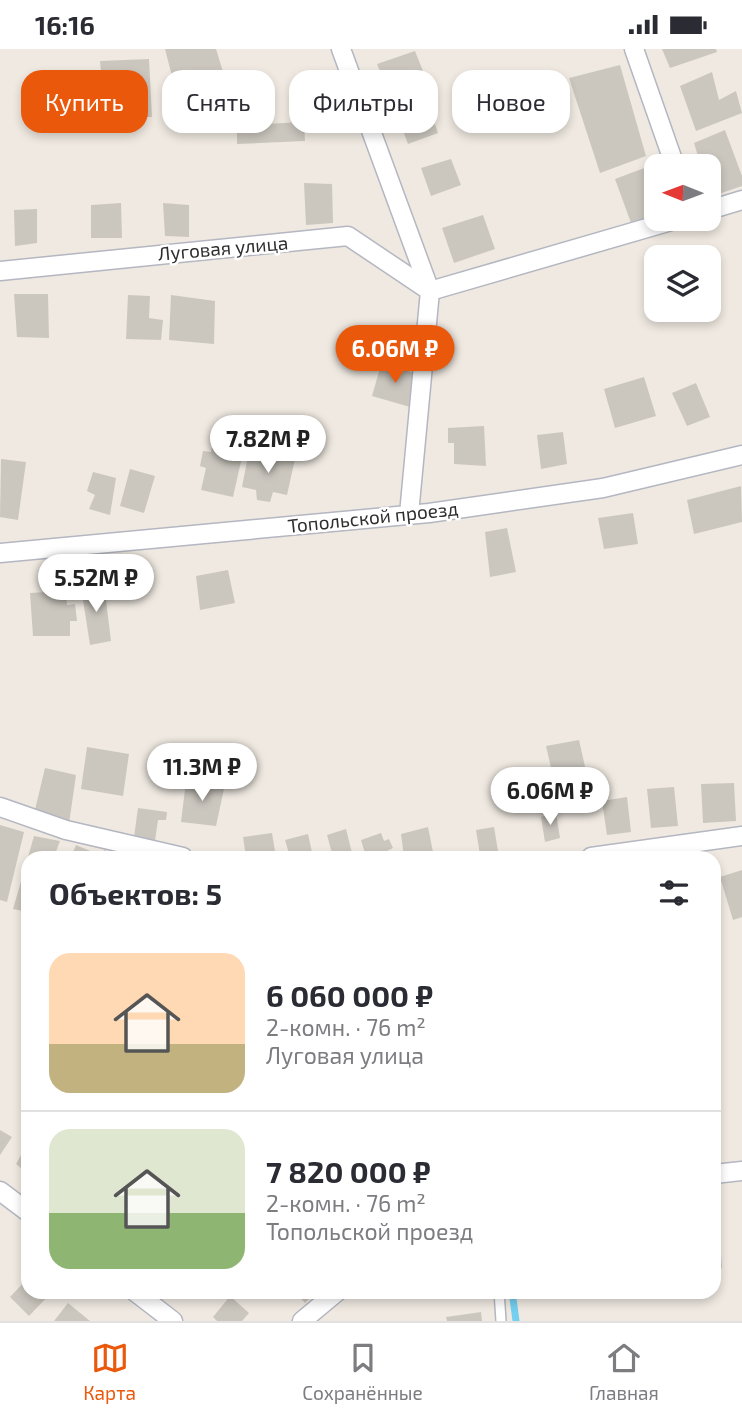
<!DOCTYPE html>
<html lang="ru">
<head>
<meta charset="utf-8">
<style>
	:root { --surface:#fff; --page:#f2f2f3; --text:#2b2b33; --muted:#7c7c81; --line:#e1e1e2; --accent:#ea580c }
	body { margin:0; font-family:"Exo 2",sans-serif; background:var(--page); color:var(--text); height:100vh; display:flex; flex-direction:column; font-size:26px; white-space:nowrap }
	* { box-sizing:border-box; margin:0 }
	p { font-size:23px; color:var(--muted) }
	.icon { flex:none; width:38px; height:38px; fill:none; stroke:currentColor; stroke-width:2; stroke-linecap:round; stroke-linejoin:round }
	.map { position:relative; flex:1; overflow:hidden }
	.side { position:absolute; left:21px; top:802px; width:700px; height:448px; display:flex; flex-direction:column; background:var(--surface); border-radius:21px; box-shadow:0 4px 10px #0003 }
	.side>* { flex:none }
	.guide { position:absolute; left:21px; top:21px; width:700px; height:63px; display:flex; gap:14px }
	.needle { width:46px; rotate:271deg }
	.buttons { position:absolute; left:644px; top:105px; display:grid; gap:14px }
	.buttons a { display:grid; place-items:center; width:77px; height:77px; border-radius:14px; background:var(--surface); box-shadow:0 4px 10px #0003; font-size:35px }
	.price { position:absolute; translate:-50% -60px; padding:0 16px; border-radius:24px; background:#fff; color:#222; font-size:23px; line-height:46px; filter:drop-shadow(0 2px 4px #0008) }
	.price::after { content:''; position:absolute; left:50%; top:42px; width:21px; height:16px; margin-left:-10px; background:inherit; clip-path:polygon(0 0,100% 0,50% 100%) }
	.price.current { background:var(--accent); color:#fff }
	ul { padding:0; list-style:none }
	li { display:flex; align-items:center; gap:21px; height:175px; padding:0 28px }
	li+li { border-top:2px solid var(--line) }
	li span { display:grid; place-items:center; flex:none; width:196px; height:140px; border-radius:21px; color:#555 }
	li>.icon { margin-inline-start:auto }
	span .icon { width:84px; height:84px; fill:#fffc; stroke-width:1 }
	li b { font-size:30px }
	h2 { display:flex; justify-content:space-between; align-items:center; height:84px; padding:0 28px; font-size:30px }
	.pill { padding:0 24px; border-radius:21px; background:var(--surface); box-shadow:0 4px 10px #0003; font-size:24px; line-height:63px }
	.pill.current { background:var(--accent); color:#fff }
	.status { display:flex; justify-content:space-between; align-items:center; height:49px; padding:0 35px; background:var(--surface); direction:ltr }
	.status svg { height:19px; fill:currentColor }
	.tabs { display:flex; justify-content:space-around; align-items:center; height:98px; border-top:2px solid var(--line); background:var(--surface); font-size:19px; color:var(--muted) }
	.tabs a { display:grid; justify-items:center; gap:4px }
	.tabs .current { color:var(--accent) }
	.map>svg:first-child { display:block }
	.lines { fill:none; stroke-linecap:round; stroke-linejoin:round }
	.stream { stroke:#75cff0; stroke-width:7 }
	.building { fill:#cbc7bf }
	.lane-casing { stroke:#b4b7c1; stroke-width:12 }
	.street-casing { stroke:#b4b7c1; stroke-width:21 }
	.lane { stroke:#fff; stroke-width:9 }
	.street { stroke:#fff; stroke-width:18 }
	.labels { text-anchor:middle; stroke-width:5; stroke-linejoin:round; paint-order:stroke }
	.street-label { font-size:19px; fill:#2e2e2e; stroke:#fff }
</style>
</head>
<body>
<div class="status"><b>16:16</b><svg viewBox="0 0 49 12"><path d="M0 12V9h3v3zM5 12V6h3v6zM10 12V3h3v9zM15 12V0h3v12zM26 1h20v11H26zM47 4h2v5h-2z"/></svg></div>
<div class="map">
<svg width="742" height="1272" viewBox="0 0 742 1272">
	<rect width="100%" height="100%" fill="#efe9e1"/>
	<g class="lines">
		<path class="stream" d="M512 1242 516 1272"/>
	</g>
	<path class="building" d="M165 0H216L225 29 175 39Z
		M662 0H716L717 3 670 19Z
		M415 2 425 27 386 38 377 15Z
		M149 10 152 68H105L100 12Z
		M620 16 646 107 600 124 569 29Z
		M712 23 719 51 736 42 742 64 696 82 680 37Z
		M237 54 262 56 264 75 304 73 305 92 237 95Z
		M428 54 438 84 408 95 397 66Z
		M725 81 742 127V137L710 148 709 117H701L694 94Z
		M451 110 461 136 431 147 421 119Z
		M647 118 656 150V166L631 174 615 130Z
		M304 134 332 135 333 174 306 176Z
		M121 154 122 189H91V156Z
		M163 154 189 156V188L165 187Z
		M37 160V194L15 197 14 161Z
		M483 166 495 200 454 214 442 179Z
		M14 245H48L49 289 17 288Z
		M128 246 150 247 149 269 163 271 161 291 126 290Z
		M171 246 215 252 214 295 169 291Z
		M382 312 416 325 410 358 372 347Z
		M644 328 656 367 615 379 604 340Z
		M696 334 710 368 687 377 672 344Z
		M484 377 486 417 454 415V394H448V379Z
		M563 383 567 415 541 420 537 386Z
		M213 393 244 399 233 448 201 441 206 419 200 417 203 402 211 403Z
		M249 402 295 410 287 446 273 443 270 453 257 451 256 441 242 438Z
		M1 410 26 413 18 471 0 468Z
		M130 420 155 427 144 464 120 457Z
		M93 423 116 429 110 466 89 460 95 446 87 442Z
		M741 437 742 473 694 485 687 451Z
		M633 464 638 495 604 500 598 469Z
		M507 479 516 523 490 528 485 483Z
		M228 521 235 554 200 561 196 527Z
		M104 535 111 592 90 596 81 538Z
		M66 542 67 556 75 555 77 572H70V587H33L30 544Z
		M579 691 586 722 572 724 570 729 565 732H556L553 727 546 697Z
		M87 698 129 705 123 747 81 740Z
		M45 719 76 726 69 775 34 765Z
		M186 732 225 735 216 777 181 773Z
		M734 734 736 772 703 774 701 735Z
		M674 738 678 777 651 779 647 740Z
		M627 748 631 783 607 786 602 752Z
		M138 759 167 763 166 771H158L155 792 134 788Z
		M556 764 560 789 545 793 541 768Z
		M0 776 24 783 7 853 0 851Z
		M428 778 434 808H404L401 785Z
		M494 778 498 802 480 806 476 781Z
		M346 780 353 808H333L327 786Z
		M272 784 276 808H246L243 788Z
		M381 784 384 792 389 790 393 799 387 802V808H366L361 791Z
		M308 785 313 808H290L285 791Z
		M34 787 60 792 54 808H28Z
		M76 796 95 804 94 808H71Z
		M104 801 127 808H102Z
		M27 812 28 813V863L13 860Z
		M742 821V868L733 871 720 828Z
		M714 1068H716L719 1109H714Z
		M0 1081 12 1088 0 1106Z
		M28 1093V1125L16 1115Z
		M714 1168H718L722 1219 714 1220Z
		M28 1229V1242L51 1244 29 1267 10 1248Z
		M294 1242H317L305 1254Z
		M230 1247 249 1264 242 1272H217L213 1268Z
		M68 1254 90 1272H54Z
		M481 1263 482 1272H447L446 1268Z"/>
	<g class="lines">
		<g class="lane-casing">
			<path id="lane" d="M499 1242 501 1272"/>
		</g>
		<g class="street-casing">
			<path id="street" d="M341 0 430 242 678 170
				M634 0 675 117
				M709 161 742 151
				M0 222 348 187 430 242 409 465
				M0 504 429 464 603 439 742 406
				M0 758 66 781 183 808
				M591 808 742 787
				M714 1125 742 1122
				M0 1142 28 1163
				M134 1242 173 1272
				M302 1272 338 1242"/>
		</g>
		<use href="#lane" class="lane"/>
		<use href="#street" class="street"/>
	</g>
	<g class="labels">
		<g class="street-label">
			<text transform="translate(223 199) rotate(-5)" y="7">Луговая улица</text>
			<text transform="translate(373 468) rotate(-6)" y="7">Топольской проезд</text>
		</g>
	</g>
</svg>
<div class="buttons">
<a><svg class="needle" viewBox="-14 -14 28 28"><path d="M0-13l5 13h-10z" fill="#e53935"/><path d="M0 13l5-13h-10z" fill="#7c7c81"/></svg></a>
<a><svg class="icon" aria-label="layers" viewBox="0 0 24 24"><path d="M12 4l9 5-9 5-9-5zM3 14l9 5 9-5"/></svg></a>
</div>
<b class="price current" style="left:395px;top:336px">6.06M ₽</b>
<b class="price" style="left:268px;top:426px">7.82M ₽</b>
<b class="price" style="left:96px;top:565px">5.52M ₽</b>
<b class="price" style="left:202px;top:754px">11.3M ₽</b>
<b class="price" style="left:550px;top:778px">6.06M ₽</b>
<div class="guide">
<a class="pill current">Купить</a>
<a class="pill">Снять</a>
<a class="pill">Фильтры</a>
<a class="pill">Новое</a>
</div>
<section class="side">
<h2>Объектов: 5<svg class="icon" aria-label="filters" viewBox="0 0 24 24"><path d="M4 7h16M4 17h16"/><circle cx="9" cy="7" r="2"/><circle cx="15" cy="17" r="2"/></svg></h2>
<ul>
<li><span style="background:linear-gradient(#ffd9b3 65%,#c2b280 0)"><svg class="icon" aria-label="home" viewBox="0 0 24 24"><path d="M3 11l9-7 9 7M6 9v11h12V9"/></svg></span><div><b>6 060 000 ₽</b><p>2-комн. · 76 m²</p><p>Луговая улица</p></div></li>
<li><span style="background:linear-gradient(#dfe7d0 60%,#8fb573 0)"><svg class="icon" aria-label="home" viewBox="0 0 24 24"><path d="M3 11l9-7 9 7M6 9v11h12V9"/></svg></span><div><b>7 820 000 ₽</b><p>2-комн. · 76 m²</p><p>Топольской проезд</p></div></li>
</ul>
</section>
</div>
<nav class="tabs">
<a class="current"><svg class="icon" aria-label="map" viewBox="0 0 24 24"><path d="M3 6l6-2 6 2 6-2v14l-6 2-6-2-6 2zM9 4v14M15 6v14"/></svg>Карта</a>
<a><svg class="icon" aria-label="saved" viewBox="0 0 24 24"><path d="M7 4h10v16l-5-4-5 4z"/></svg>Сохранённые</a>
<a><svg class="icon" aria-label="home" viewBox="0 0 24 24"><path d="M3 11l9-7 9 7M6 9v11h12V9"/></svg>Главная</a>
</nav>
</body>
</html>
